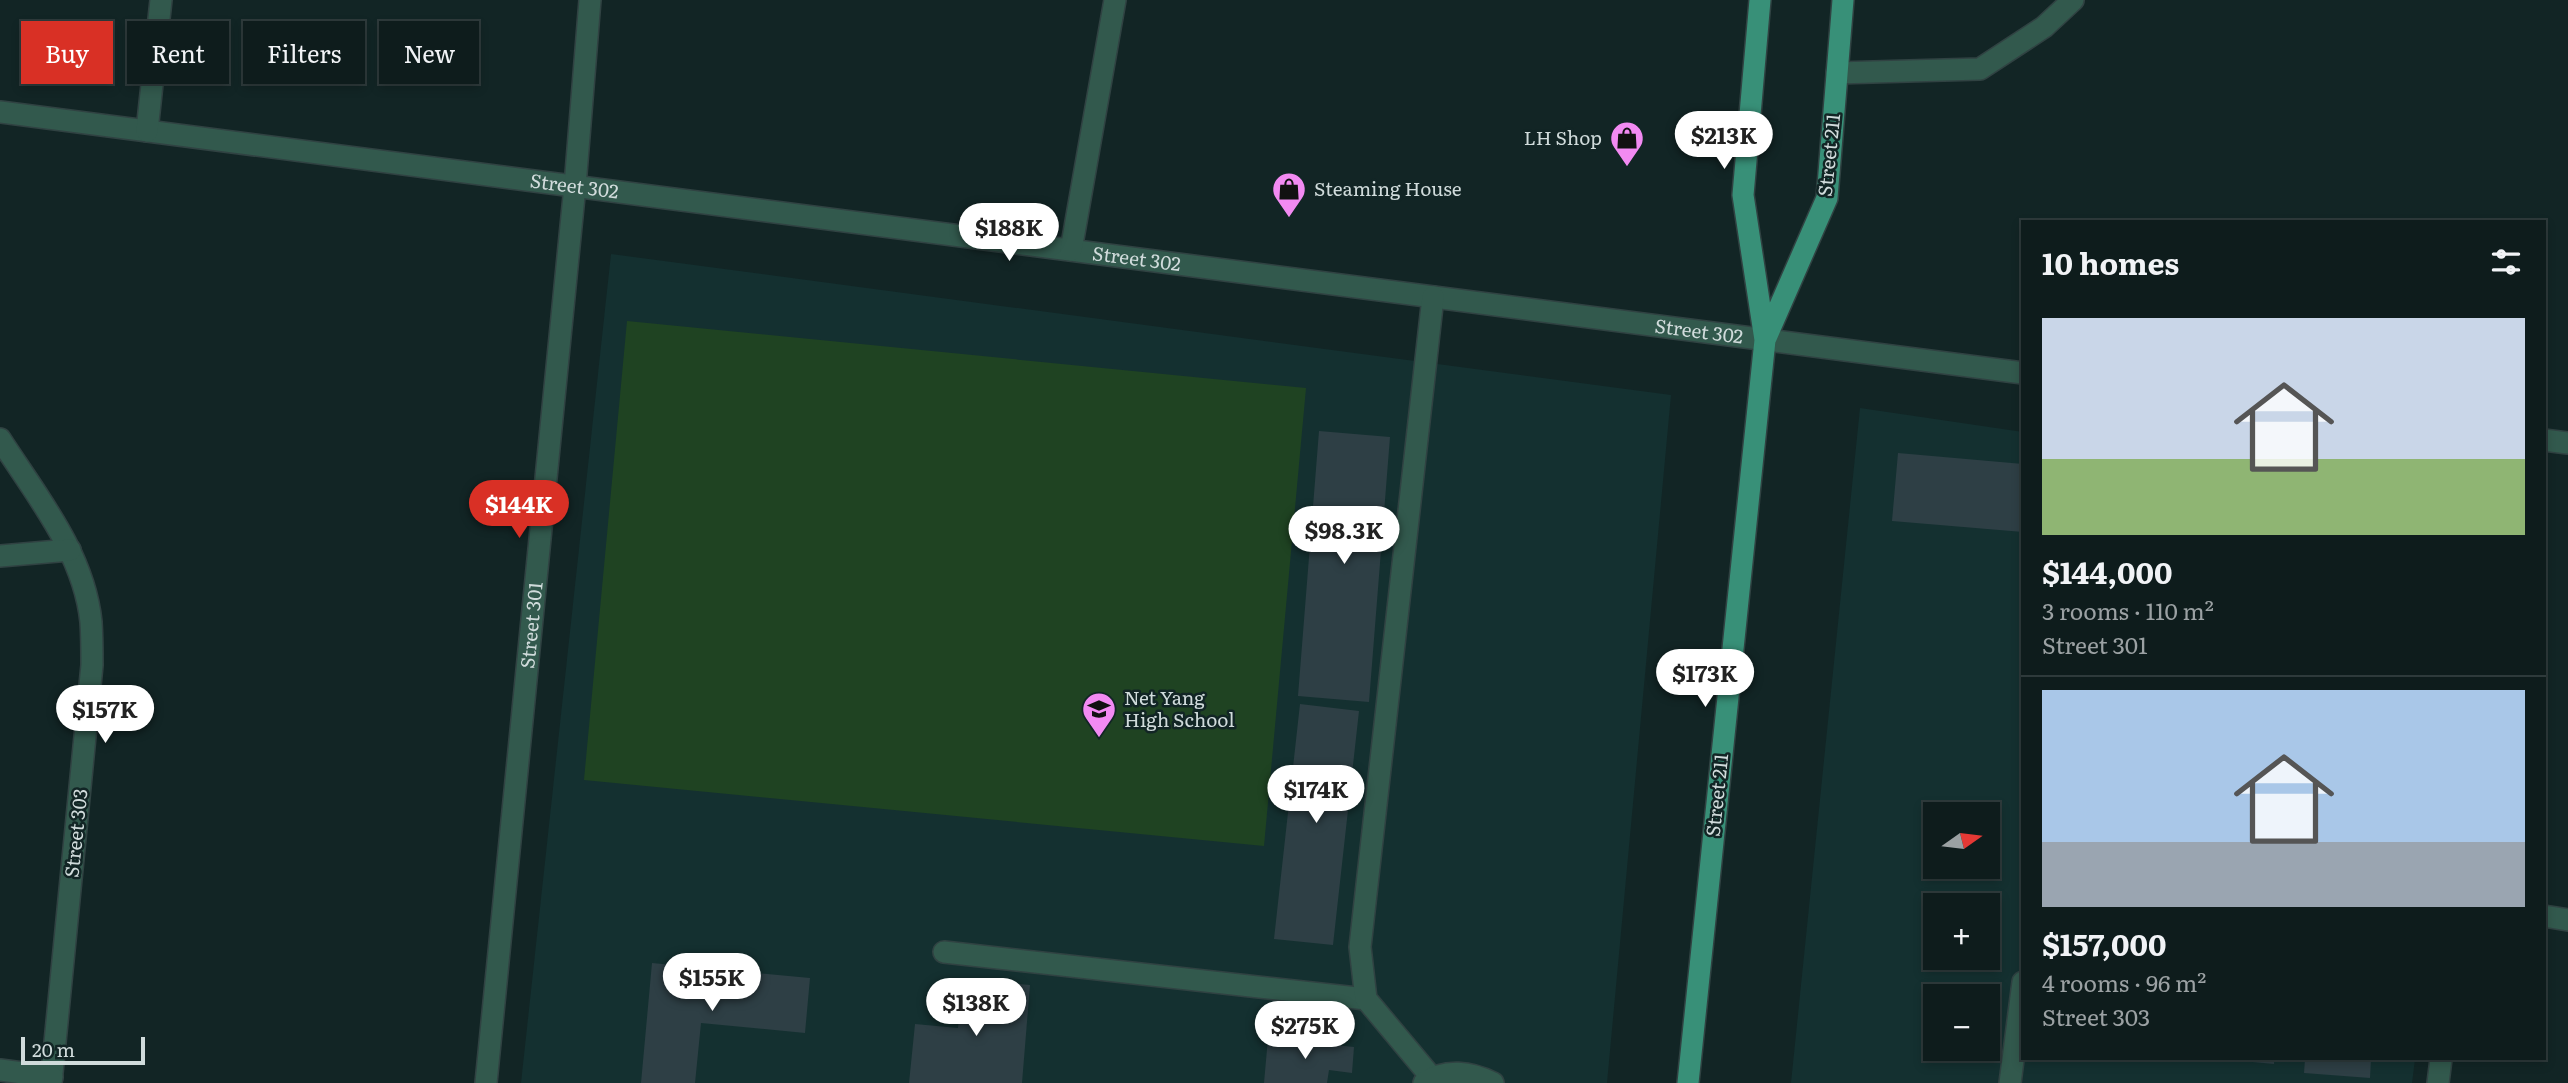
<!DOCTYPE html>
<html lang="en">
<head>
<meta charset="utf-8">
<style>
	:root { --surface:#0e1c1c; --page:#172525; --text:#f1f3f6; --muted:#9ba1a3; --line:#2e3a3b; --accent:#d93025 }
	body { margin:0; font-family:Literata,serif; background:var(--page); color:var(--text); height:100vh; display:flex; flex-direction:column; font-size:26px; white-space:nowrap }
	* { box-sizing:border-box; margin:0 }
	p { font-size:23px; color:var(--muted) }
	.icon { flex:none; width:38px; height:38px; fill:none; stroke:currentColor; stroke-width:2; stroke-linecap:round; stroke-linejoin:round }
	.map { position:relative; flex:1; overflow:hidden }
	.panel { position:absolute; left:2021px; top:220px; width:525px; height:840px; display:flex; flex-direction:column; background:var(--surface); border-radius:0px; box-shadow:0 4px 10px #0003,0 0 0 2px var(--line) }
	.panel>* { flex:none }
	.hud { position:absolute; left:21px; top:21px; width:665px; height:63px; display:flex; gap:14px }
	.needle { width:46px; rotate:76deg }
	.fabs { position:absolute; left:1923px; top:802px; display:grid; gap:14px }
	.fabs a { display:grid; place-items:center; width:77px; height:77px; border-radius:0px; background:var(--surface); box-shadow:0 4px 10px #0003,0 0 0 2px var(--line); font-size:35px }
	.scale { position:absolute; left:21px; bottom:18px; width:124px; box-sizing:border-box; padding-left:7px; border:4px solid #d0dbdb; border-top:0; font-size:19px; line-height:24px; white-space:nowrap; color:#d0dbdb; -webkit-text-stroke:5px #122525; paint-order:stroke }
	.price { position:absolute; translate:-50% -60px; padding:0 16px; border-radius:24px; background:#fff; color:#222; font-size:23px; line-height:46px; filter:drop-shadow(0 2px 4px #0008) }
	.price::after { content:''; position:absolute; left:50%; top:42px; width:21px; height:16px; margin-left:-10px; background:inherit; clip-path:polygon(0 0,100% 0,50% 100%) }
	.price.on { background:var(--accent); color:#fff }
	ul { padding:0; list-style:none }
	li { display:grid; align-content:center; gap:14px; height:371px; padding:0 21px }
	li+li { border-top:2px solid var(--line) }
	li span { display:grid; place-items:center; height:217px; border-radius:0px; color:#555 }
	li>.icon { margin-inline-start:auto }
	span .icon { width:126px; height:126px; fill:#fffc; stroke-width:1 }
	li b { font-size:30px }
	h2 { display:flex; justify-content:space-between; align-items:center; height:84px; padding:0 21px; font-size:30px }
	.tag { padding:0 24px; border-radius:0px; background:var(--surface); box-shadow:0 4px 10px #0003,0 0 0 2px var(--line); font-size:24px; line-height:63px }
	.tag.on { background:var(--accent); color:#fff }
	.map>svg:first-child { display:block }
	.built { fill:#143030; fill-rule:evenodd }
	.green { fill:#1f4322 }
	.building { fill:#2e3f45 }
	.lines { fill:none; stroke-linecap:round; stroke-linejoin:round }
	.minor-casing { stroke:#304242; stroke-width:24 }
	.major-casing { stroke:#304242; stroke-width:24 }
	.minor { stroke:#32594d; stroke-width:21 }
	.major { stroke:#389078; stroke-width:21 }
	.labels { text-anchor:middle; stroke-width:5; stroke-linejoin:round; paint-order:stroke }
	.poi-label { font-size:19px; fill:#d0dbdb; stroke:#122525; text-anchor:start }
	.street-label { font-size:19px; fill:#d0dbdb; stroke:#122525 }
</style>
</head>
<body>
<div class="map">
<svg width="2568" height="1083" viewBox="0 0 2568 1083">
	<rect width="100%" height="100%" fill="#122525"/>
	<path class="built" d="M611 254 1671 395 1607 1083H521Z
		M1860 408 2023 432V1059H2415L2412 1083H1791ZM1936 814H1988V866H1936ZM1936 905H1988V957H1936ZM1936 996H1988V1048H1936Z"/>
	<path class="green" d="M627 321 1306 388 1264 846 584 780Z"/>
	<path class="building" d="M1319 431 1390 437 1369 702 1298 696Z
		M1898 453 2023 464V532L1892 521Z
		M1300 704 1359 711 1333 945 1274 939Z
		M652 963 810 978 805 1033 701 1023 695 1083H641Z
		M963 979 1030 985 1022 1083H909L915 1024 958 1028Z
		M1268 1038 1354 1047 1352 1073 1329 1070 1327 1083H1264Z
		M2242 1059H2274V1064L2242 1061Z
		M2305 1059H2371L2370 1078 2304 1073Z"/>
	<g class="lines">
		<g class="minor-casing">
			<g id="minor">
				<path d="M1837 73 1980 69 2044 27 2073 0"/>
				<path id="s1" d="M0 112 2023 373"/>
				<path d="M147 131 161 0"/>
				<path d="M1071 250 1115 0"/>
				<path d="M0 439C36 495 84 553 91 622 92 636 92 651 92 665L51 1083"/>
				<path d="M2544 440 2568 443"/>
				<path d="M0 556 70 550"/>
				<path d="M2544 916 2568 920"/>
				<path d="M944 952 1366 999"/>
				<path d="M0 1070 52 1077"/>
				<path d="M1432 1078 1366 999 1360 947 1433 297"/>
				<path id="s2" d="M486 1083 575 186 590 0"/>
				<path d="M1424 1083C1446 1068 1471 1072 1493 1083"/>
				<path d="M2010 1083 2023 982"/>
				<path d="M2438 1083 2441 1059"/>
			</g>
		</g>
		<g class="major-casing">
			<path id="major" d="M1765 340 1827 198 1843 0
				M1688 1083 1765 340 1743 195 1760 0"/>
		</g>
		<use href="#minor" class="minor"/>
		<use href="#major" class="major"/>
	</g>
	<defs>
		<g id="shop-pin" transform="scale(1.75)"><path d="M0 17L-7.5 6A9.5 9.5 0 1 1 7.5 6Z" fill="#f28af2" stroke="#122525"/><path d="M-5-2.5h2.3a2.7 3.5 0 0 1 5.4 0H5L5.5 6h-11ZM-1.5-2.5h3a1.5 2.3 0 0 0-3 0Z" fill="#111"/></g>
		<g id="school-pin" transform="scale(1.75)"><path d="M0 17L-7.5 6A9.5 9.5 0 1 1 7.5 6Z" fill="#f28af2" stroke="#122525"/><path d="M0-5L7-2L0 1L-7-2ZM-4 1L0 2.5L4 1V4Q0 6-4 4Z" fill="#111"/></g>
	</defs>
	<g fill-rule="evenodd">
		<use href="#shop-pin" x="1627" y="138"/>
		<use href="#shop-pin" x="1289" y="189"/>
		<use href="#school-pin" x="1099" y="709"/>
	</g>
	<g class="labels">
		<g class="poi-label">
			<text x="1602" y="145" text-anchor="end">LH Shop</text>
			<text x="1314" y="196">Steaming House</text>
			<text x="1124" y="705">Net Yang<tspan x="1124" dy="22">High School</tspan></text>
		</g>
		<g class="street-label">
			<text transform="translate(1829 155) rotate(-84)" y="7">Street 211</text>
			<text dy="7" stroke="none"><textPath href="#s1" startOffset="579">Street 302</textPath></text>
			<text dy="7" stroke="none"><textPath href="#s1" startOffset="1146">Street 302</textPath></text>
			<text dy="7" stroke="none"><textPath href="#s1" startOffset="1713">Street 302</textPath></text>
			<text dy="7" stroke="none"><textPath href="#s2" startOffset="460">Street 301</textPath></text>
			<text transform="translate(1717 795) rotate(-84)" y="7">Street 211</text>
			<text transform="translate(76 833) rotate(-84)" y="7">Street 303</text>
		</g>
	</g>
</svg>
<div class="fabs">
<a><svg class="needle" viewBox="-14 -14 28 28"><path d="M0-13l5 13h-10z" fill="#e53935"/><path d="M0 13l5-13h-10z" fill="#9ba1a3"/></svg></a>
<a>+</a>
<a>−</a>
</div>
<div class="scale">20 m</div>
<b class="price" style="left:1724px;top:171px">$213K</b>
<b class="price" style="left:1009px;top:263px">$188K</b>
<b class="price on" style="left:519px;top:540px">$144K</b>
<b class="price" style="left:1344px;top:566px">$98.3K</b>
<b class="price" style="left:1705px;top:709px">$173K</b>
<b class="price" style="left:105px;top:745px">$157K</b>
<b class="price" style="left:1316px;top:825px">$174K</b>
<b class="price" style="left:712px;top:1013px">$155K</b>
<b class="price" style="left:976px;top:1038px">$138K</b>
<b class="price" style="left:1305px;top:1061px">$275K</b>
<div class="hud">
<a class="tag on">Buy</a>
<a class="tag">Rent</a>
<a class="tag">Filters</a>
<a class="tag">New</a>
</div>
<section class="panel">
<h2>10 homes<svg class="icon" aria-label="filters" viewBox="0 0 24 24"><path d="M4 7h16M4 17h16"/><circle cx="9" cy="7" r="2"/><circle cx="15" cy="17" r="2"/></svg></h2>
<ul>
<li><span style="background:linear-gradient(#c9d6e8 65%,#8fb573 0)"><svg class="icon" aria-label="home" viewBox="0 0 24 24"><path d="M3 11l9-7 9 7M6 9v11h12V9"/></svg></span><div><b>$144,000</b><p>3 rooms · 110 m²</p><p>Street 301</p></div></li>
<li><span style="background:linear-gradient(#a9c7e8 70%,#9aa5b1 0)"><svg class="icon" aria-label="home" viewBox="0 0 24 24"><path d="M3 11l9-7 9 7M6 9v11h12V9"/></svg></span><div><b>$157,000</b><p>4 rooms · 96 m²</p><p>Street 303</p></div></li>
</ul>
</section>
</div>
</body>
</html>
